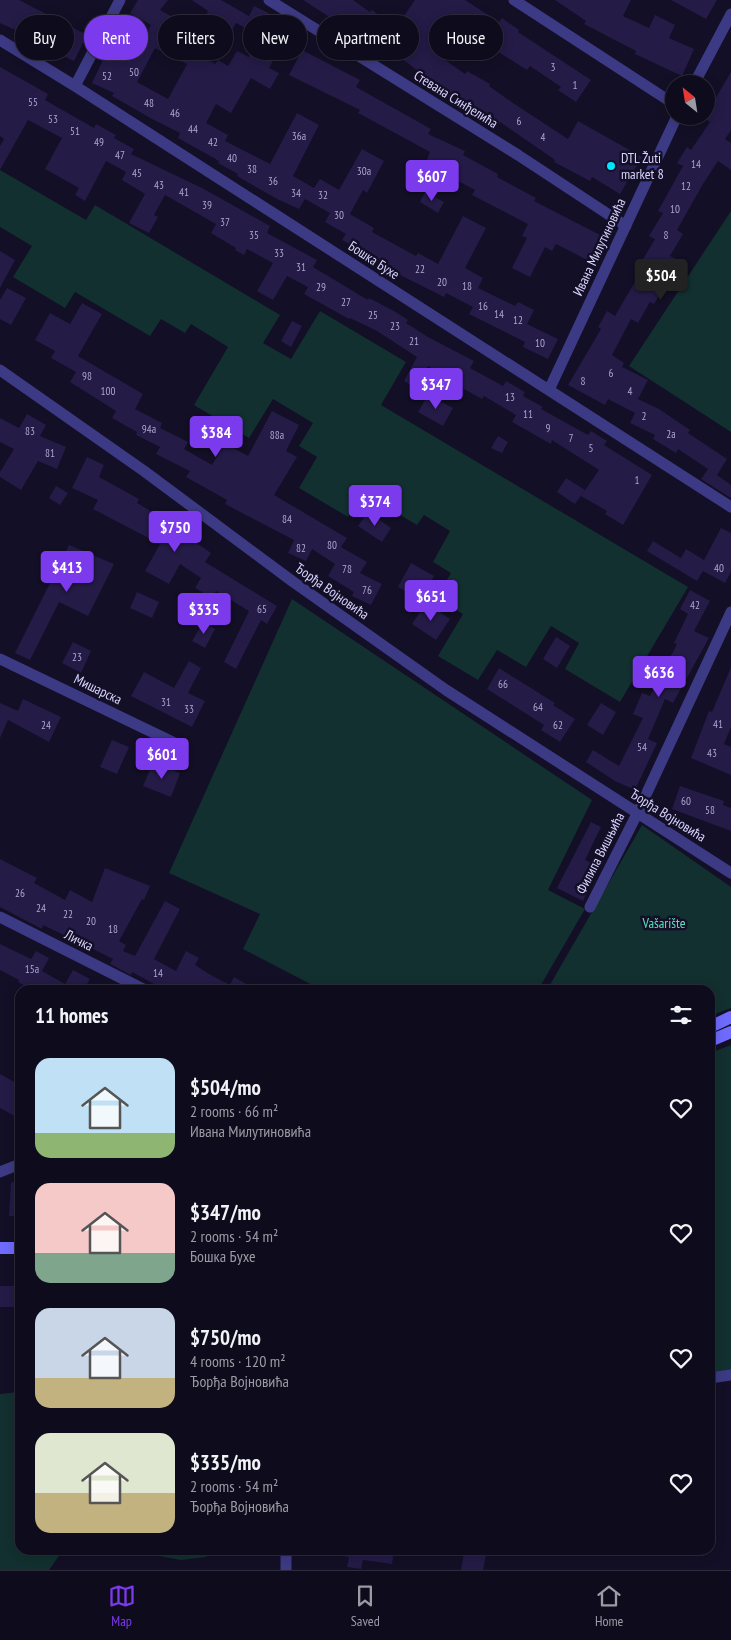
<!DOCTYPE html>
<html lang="en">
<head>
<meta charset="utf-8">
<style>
	:root { --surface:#0e0b1c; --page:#171425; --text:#f1f3f6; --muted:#9b9ba3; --line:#2e2b3b; --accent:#7c3aed }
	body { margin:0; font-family:"PT Sans Narrow",sans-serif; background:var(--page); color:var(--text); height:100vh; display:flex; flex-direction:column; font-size:19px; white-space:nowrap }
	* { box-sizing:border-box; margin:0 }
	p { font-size:16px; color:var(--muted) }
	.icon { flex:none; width:28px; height:28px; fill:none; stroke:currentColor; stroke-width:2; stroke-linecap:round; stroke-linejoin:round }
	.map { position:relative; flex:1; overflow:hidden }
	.panel { position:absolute; left:15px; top:985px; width:700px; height:570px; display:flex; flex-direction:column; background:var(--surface); border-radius:15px; box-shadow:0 2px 12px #0003,0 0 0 1px var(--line) }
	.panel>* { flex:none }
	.guide { position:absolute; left:15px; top:15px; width:701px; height:45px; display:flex; gap:10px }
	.needle { width:32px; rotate:330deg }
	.tools { position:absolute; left:665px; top:75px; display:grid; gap:10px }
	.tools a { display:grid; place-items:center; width:50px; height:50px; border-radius:50%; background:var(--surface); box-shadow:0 2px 12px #0003,0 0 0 1px var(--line); font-size:25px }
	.price { position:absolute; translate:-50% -42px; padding:0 11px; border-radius:5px; background:var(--accent); color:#fff; font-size:16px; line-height:32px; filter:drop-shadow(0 1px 2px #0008) }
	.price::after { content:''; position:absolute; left:50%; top:30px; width:15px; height:11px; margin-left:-8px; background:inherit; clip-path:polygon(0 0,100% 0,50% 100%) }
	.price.current { background:#222; color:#fff }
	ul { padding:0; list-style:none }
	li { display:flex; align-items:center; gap:15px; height:125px; padding:0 20px }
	li span { display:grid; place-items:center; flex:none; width:140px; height:100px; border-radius:15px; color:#555 }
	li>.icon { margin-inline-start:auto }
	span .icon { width:60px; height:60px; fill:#fffc; stroke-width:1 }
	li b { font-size:21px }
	h2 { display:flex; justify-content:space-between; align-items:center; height:60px; padding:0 20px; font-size:21px }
	.tag { padding:0 18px; border-radius:22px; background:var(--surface); box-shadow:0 2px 12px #0003,0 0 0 1px var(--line); font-size:18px; line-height:45px }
	.tag.current { background:var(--accent); color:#fff }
	.tabs { display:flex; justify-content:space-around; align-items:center; height:70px; border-top:1px solid var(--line); background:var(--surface); font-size:14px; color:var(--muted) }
	.tabs a { display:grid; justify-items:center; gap:2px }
	.tabs .current { color:var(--accent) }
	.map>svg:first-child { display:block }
	.green { fill:#12302f }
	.building { fill:#241b47; fill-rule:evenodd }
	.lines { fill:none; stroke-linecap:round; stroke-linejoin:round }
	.minor { stroke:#3d3a85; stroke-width:11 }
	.secondary { stroke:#6f6bff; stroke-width:12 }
	.poi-dot { fill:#00e5ff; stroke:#130f26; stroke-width:2 }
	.labels { text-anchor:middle; stroke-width:5; stroke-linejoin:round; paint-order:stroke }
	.number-label { font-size:11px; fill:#aca6d1 }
	.street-label { font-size:14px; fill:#d9d4ff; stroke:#130f26 }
	.poi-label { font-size:14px; fill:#d9d4ff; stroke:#130f26; text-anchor:start }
	.park-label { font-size:14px; fill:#5fe0c0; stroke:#130f26 }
</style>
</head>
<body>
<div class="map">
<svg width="731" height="1570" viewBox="0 0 731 1570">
	<rect width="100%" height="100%" fill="#130f26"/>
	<path class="green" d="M0 170 86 220 95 205 280 315 263 343 291 359 320 311 406 362 381 405 688 587 620 702 565 669 579 643 551 626 526 667 497 650 478 680 438 656 463 614 436 598 451 573 433 562 450 531 424 515 417 525 363 493 348 517 299 488 317 457 299 446 313 423 273 399 249 438 194 405 228 347 191 324 185 333 161 319 150 336 75 292 65 308 13 277 32 246 0 227Z
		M731 211V432L629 366Z
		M292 599 592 800 548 890 585 909 538 990H322L243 949 260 914 169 873Z
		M642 825 731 887V1008L710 1016V990H547Z
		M731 1045V1375L710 1378V1053Z
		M20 1390V1550H63L49 1570H0V1394L18 1392Z
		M127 1550H212L206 1557 181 1560Z"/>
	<path class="building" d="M0 0H19L87 35 74 61 53 51 54 48 0 23Z
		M138 0H168L160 10 189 26 179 44 215 64 218 60 228 66 237 51 249 57 260 36 236 23 231 32 205 17 208 11 192 0H221L249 16 254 6 269 13 263 25 286 37 269 68 279 73 270 89 251 78 231 113 216 104 206 123 228 135 225 141 270 164 297 113 319 125 293 176 314 188 320 179 339 190 362 149 384 161 367 193 363 190 350 214 374 228 372 232 416 256 418 253 438 264 463 216 486 228 465 268 483 278 478 288 515 306 518 302 534 310 527 324 558 339 548 359 523 347 525 342 469 314 473 307 446 293 444 297 364 257 366 253 342 240 346 234 325 222 330 213 305 199 299 209 275 198 237 176 238 174 218 163 219 161 178 138 180 133 152 119 112 96 114 93 92 83 114 37 138 48 151 25 130 13ZM155 48 187 64 168 99 137 82Z
		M303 0H353L370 12 372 10 396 27 415 0H465L499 22 502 18 519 30 518 32 591 80 576 102 558 90 561 87 530 66 527 70 481 41 477 47 456 32 438 55 465 74 467 71 490 84 489 86 513 103 568 139 578 121 642 157 620 194 592 177 590 181 554 162 555 160 500 122 497 126 452 97 401 58 398 62 353 28 351 31Z
		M555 0H631L623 16 649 28 655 15 675 25 669 38 694 49 682 76 635 54 636 51 584 24 586 21Z
		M671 0H717L706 19Z
		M302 50 360 80 356 87 431 129 428 134 465 151 463 155 498 174 497 177 536 198 534 201 604 237 591 262 556 244 552 251 545 247 530 277 512 268 527 238 522 236 528 224 472 195 475 190 458 181 459 178 426 162 430 152 358 113 360 110 289 75Z
		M0 67 48 94 45 100 94 128 96 124 116 135 114 138 134 149 131 154 204 189 270 226 267 233 317 260 313 267 368 300 369 298 394 311 408 320 406 323 428 337 474 361 470 368 503 386 506 381 525 392 523 396 543 407 541 409 588 435 591 431 607 441 604 445 652 475 623 525 605 514 607 511 581 496 599 470 552 440 551 444 512 422 516 415 484 396 482 399 464 389 428 366 416 388 404 381 417 357 377 331 350 318 349 319 304 294 308 287 287 276 273 300 257 291 273 263 247 249 244 255 235 250 236 248 211 233 216 224 165 195 154 215 158 217 149 233 129 223 145 194 122 180 126 172 106 161 85 201 75 195 79 188 45 169 62 138 28 120 0 170V146L4 139 0 136Z
		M731 72V130L725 139 731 143V170L718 161 703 184 677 230 683 234 670 256 676 259 662 282 666 285 654 304 650 302 638 323 631 319 612 355 624 363 622 367 648 380 638 399 659 409 690 430 688 433 727 459 717 475 731 485V498L701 479 708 469 678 449 676 453 653 439 655 435 630 423 635 413 608 399 605 405 568 385 601 329 598 327 607 311 615 316 646 263 642 261 655 239 649 236 663 213 658 211 683 166 677 163 687 147 691 150 710 122 704 118Z
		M425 192 444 202 438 213 420 202Z
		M0 251 15 260 0 288Z
		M7 288 26 298 11 325 0 319V300Z
		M82 303 102 314 78 356 143 394 135 409 162 423 160 428 188 442 184 449 212 465 225 443 248 456 272 411 299 425 286 451 297 457 274 495 347 538 341 547 367 562 360 573 382 584 371 605 352 596 354 592 328 576 335 564 312 549 306 561 288 553 294 540 225 504 227 500 186 477 190 471 156 454 160 447 136 435 137 432 112 418 116 411 70 382 76 372 51 358 55 351 35 340 50 313 70 324Z
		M292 321 302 326 291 347 281 341Z
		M428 395 453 408 443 426 418 412Z
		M27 414 46 425 40 436 66 447 57 469 38 461 21 490 0 477V472L14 449 0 442V418L19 428Z
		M498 436 508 442 502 453 491 448Z
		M87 457 104 465 99 477 139 499 137 503 193 536 191 539 211 553 205 562 277 606 267 624 261 620 236 669 224 662 249 611 216 591 212 598 195 588 201 578 180 564 169 584 145 571 160 544 93 509 98 500 72 488Z
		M566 478 585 490 575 504 557 492Z
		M56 486 68 493 60 505 49 498Z
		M368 512 391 528 382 542 358 526Z
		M721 528 731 533V572L725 583 703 571 697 581 647 551 653 541 681 558 686 549 704 560Z
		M69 545 114 564 88 616 59 602 30 660 15 653Z
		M411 563 434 576 421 600 398 587Z
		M690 590 710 601 694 631 709 638 673 703 665 699 648 739 657 743 635 790 615 781 586 762 593 750 619 766 643 718 633 714 642 693 650 696 677 644 674 643 688 614 680 609Z
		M137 592 159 602 152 618 130 608Z
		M426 603 450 619 436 640 412 624Z
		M203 622 215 629 205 648 192 641Z
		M556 637 570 646 557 668 543 659Z
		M73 642 91 651 81 673 62 663Z
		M189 661 201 668 188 693 205 701 192 727 131 696 144 672 174 688Z
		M731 667V727L724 744 731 747V775L691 758 709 711 712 712Z
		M499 668 555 703 553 705 575 719 560 742 541 730 544 725 487 689Z
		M23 699 61 717 49 742 8 720 0 738V703L18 711Z
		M601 703 616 712 603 735 587 725Z
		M112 740 129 747 117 774 100 767Z
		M153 763 180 773 171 797 143 786Z
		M680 786 724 801 723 805 731 808V831L672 809Z
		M591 822 601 827 585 860 600 867 583 901 557 888Z
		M0 859 37 878 34 883 65 900 70 890 92 902 105 868 150 886 144 900 142 899 119 941 126 945 123 951 135 956 165 901 180 909 154 959 176 971 186 951 199 958 195 965 209 974 230 985 234 977 257 990H165L132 972 131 975 110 964 113 959 87 946 43 925 42 929 0 907Z
		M0 944 31 959 36 951 49 958 42 971 65 984 73 970 90 979 83 990H32L18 982 19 980 0 970Z
		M0 1074 20 1085V1119L0 1108Z
		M11 1182 20 1183V1216H9Z
		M0 1286H20V1307H0Z
		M343 1550H394L392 1564 363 1560 361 1569 347 1567 349 1557 343 1556Z
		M464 1552 486 1555 483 1570H461Z"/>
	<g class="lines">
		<path class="minor" d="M269 0 518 155 626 226
			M514 0 674 104
			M0 40 75 86 731 507
			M694 84 731 14
			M75 86 120 0
			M0 370 144 471 292 581 446 690 731 873
			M549 390 677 116
			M0 659 183 747
			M590 907 637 814 731 612
			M0 917 145 990
			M0 1172 20 1164
			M710 1378 731 1375
			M286 1550V1570"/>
		<path class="secondary" d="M710 1027 731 1017
			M710 1041 731 1032
			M0 1248H20"/>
	</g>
	<circle class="poi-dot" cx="611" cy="166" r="5"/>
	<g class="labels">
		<g class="number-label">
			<text x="553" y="71">3</text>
			<text x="134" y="76">50</text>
			<text x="107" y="80">52</text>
			<text x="575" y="89">1</text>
			<text x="33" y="106">55</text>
			<text x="149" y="107">48</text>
			<text x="175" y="117">46</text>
			<text x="53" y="123">53</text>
			<text x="519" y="125">6</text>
			<text x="193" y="133">44</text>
			<text x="75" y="135">51</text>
			<text x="299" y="140">36a</text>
			<text x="543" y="141">4</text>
			<text x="99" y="146">49</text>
			<text x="213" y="146">42</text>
			<text x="120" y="159">47</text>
			<text x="232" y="162">40</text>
			<text x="696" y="168">14</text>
			<text x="252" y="173">38</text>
			<text x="364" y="175">30a</text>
			<text x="137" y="177">45</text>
			<text x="273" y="185">36</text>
			<text x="159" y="189">43</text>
			<text x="686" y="190">12</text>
			<text x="184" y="196">41</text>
			<text x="296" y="197">34</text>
			<text x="323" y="199">32</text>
			<text x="207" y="209">39</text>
			<text x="675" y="213">10</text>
			<text x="339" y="219">30</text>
			<text x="225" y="226">37</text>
			<text x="254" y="239">35</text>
			<text x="666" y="239">8</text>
			<text x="279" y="257">33</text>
			<text x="301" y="271">31</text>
			<text x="420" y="273">22</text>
			<text x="442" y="286">20</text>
			<text x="467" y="290">18</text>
			<text x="321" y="291">29</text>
			<text x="346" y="306">27</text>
			<text x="483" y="310">16</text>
			<text x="499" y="318">14</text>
			<text x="373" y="319">25</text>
			<text x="518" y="324">12</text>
			<text x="395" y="330">23</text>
			<text x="414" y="345">21</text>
			<text x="540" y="347">10</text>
			<text x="611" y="377">6</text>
			<text x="87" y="380">98</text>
			<text x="583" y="385">8</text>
			<text x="108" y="395">100</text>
			<text x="630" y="395">4</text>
			<text x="510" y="401">13</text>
			<text x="528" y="418">11</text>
			<text x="644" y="420">2</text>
			<text x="548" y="432">9</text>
			<text x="149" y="433">94a</text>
			<text x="30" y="435">83</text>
			<text x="671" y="438">2a</text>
			<text x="277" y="439">88a</text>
			<text x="571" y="442">7</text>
			<text x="591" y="452">5</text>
			<text x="50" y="457">81</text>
			<text x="637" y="484">1</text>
			<text x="287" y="523">84</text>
			<text x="332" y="549">80</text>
			<text x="301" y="552">82</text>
			<text x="719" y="572">40</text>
			<text x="347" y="573">78</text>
			<text x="367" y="594">76</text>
			<text x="695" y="609">42</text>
			<text x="262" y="613">65</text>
			<text x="77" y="661">23</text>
			<text x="503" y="688">66</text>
			<text x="166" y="706">31</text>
			<text x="538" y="711">64</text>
			<text x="189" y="713">33</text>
			<text x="718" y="728">41</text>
			<text x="46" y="729">24</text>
			<text x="558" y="729">62</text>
			<text x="642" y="751">54</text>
			<text x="712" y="757">43</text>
			<text x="686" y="805">60</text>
			<text x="710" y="814">58</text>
			<text x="20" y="897">26</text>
			<text x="41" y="912">24</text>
			<text x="68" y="918">22</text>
			<text x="91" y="925">20</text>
			<text x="113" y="933">18</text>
			<text x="32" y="973">15a</text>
			<text x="158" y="977">14</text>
		</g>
		<g class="street-label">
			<text transform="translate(456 99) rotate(32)" y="5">Стевана Синђелића</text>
			<text transform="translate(599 247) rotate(-65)" y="5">Ивана Милутиновића</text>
			<text transform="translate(374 260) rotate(33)" y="5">Бошка Бухе</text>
			<text transform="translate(332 591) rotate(35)" y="5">Ђорђа Војновића</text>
			<text transform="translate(98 689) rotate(26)" y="5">Мишарска</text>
			<text transform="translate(668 815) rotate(32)" y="5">Ђорђа Војновића</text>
			<text transform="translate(600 853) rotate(-63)" y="5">Филипа Вишњића</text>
			<text transform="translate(79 940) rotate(27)" y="5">Личка</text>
		</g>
		<g class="poi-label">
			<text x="621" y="163">DTL Žuti<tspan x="621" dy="16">market 8</tspan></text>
		</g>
		<g class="park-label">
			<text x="664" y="928">Vašarište</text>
		</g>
	</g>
</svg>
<div class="tools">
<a><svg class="needle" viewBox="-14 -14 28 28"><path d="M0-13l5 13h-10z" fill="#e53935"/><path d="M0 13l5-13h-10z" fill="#9b9ba3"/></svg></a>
</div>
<b class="price" style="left:432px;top:202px">$607</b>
<b class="price current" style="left:661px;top:301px">$504</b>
<b class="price" style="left:436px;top:410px">$347</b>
<b class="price" style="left:216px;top:458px">$384</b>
<b class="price" style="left:375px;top:527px">$374</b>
<b class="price" style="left:175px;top:553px">$750</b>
<b class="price" style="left:67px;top:593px">$413</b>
<b class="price" style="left:431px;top:622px">$651</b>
<b class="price" style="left:204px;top:635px">$335</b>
<b class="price" style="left:659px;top:698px">$636</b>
<b class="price" style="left:162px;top:780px">$601</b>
<div class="guide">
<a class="tag">Buy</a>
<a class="tag current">Rent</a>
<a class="tag">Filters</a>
<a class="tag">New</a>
<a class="tag">Apartment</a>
<a class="tag">House</a>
</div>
<section class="panel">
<h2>11 homes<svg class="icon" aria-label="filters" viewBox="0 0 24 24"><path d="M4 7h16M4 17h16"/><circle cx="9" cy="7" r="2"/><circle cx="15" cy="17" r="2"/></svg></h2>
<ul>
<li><span style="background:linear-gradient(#bfe0f5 75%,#8fb573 0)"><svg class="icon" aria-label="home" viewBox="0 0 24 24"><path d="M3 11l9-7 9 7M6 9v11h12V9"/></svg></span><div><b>$504/mo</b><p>2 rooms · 66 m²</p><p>Ивана Милутиновића</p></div><svg class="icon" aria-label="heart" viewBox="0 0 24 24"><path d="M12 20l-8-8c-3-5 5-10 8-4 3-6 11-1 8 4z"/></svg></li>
<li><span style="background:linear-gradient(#f6c9c9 70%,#7fa58c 0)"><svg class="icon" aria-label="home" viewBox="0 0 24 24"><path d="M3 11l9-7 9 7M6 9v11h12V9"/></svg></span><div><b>$347/mo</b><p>2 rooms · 54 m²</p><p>Бошка Бухе</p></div><svg class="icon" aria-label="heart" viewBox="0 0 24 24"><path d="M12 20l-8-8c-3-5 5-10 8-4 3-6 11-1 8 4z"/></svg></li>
<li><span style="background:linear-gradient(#c9d6e8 70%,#c2b280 0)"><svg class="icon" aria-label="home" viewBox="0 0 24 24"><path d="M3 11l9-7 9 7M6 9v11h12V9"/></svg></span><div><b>$750/mo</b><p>4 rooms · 120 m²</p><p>Ђорђа Војновића</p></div><svg class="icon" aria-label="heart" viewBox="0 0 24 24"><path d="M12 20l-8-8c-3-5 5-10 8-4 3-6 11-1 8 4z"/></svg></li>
<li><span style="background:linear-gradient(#dfe7d0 60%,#c2b280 0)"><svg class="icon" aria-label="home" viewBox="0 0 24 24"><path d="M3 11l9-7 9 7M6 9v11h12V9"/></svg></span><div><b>$335/mo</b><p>2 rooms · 54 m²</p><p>Ђорђа Војновића</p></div><svg class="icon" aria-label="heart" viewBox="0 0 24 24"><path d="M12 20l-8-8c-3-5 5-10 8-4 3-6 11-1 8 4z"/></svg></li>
</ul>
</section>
</div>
<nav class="tabs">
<a class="current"><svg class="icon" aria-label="map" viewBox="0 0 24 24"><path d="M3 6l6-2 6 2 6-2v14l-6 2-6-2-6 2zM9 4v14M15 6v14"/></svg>Map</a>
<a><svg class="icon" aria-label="saved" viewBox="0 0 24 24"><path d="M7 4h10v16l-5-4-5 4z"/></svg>Saved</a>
<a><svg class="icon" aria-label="home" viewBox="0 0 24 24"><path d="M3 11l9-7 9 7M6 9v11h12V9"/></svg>Home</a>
</nav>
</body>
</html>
